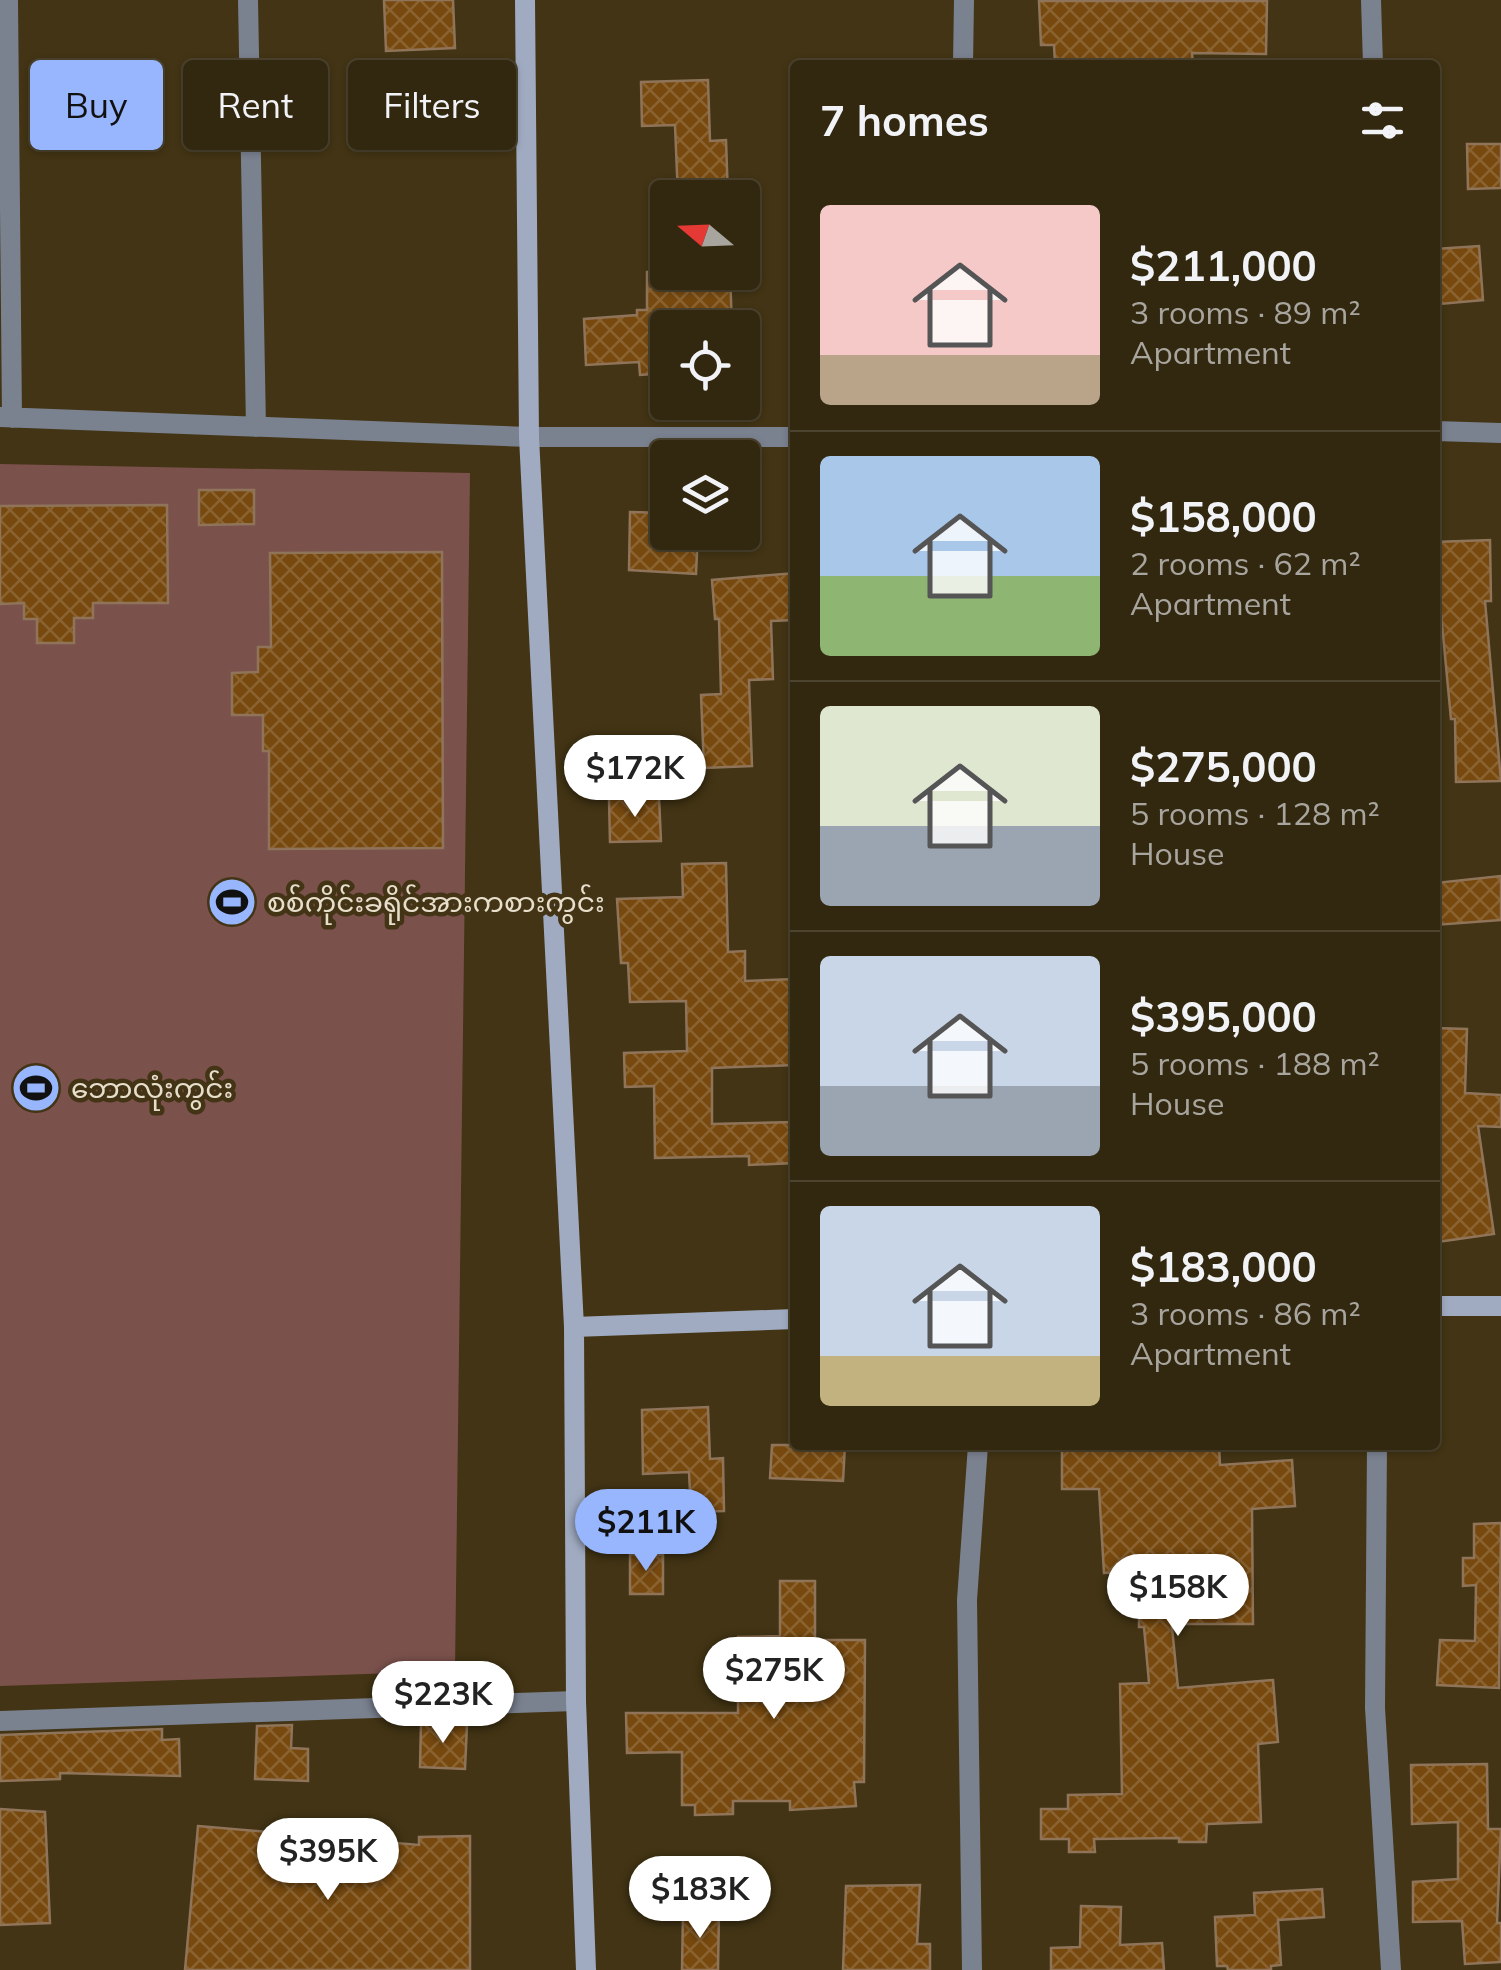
<!DOCTYPE html>
<html lang="en">
<head>
<meta charset="utf-8">
<style>
	:root { --surface:#32270f; --page:#3a2f18; --text:#f1f3f6; --muted:#a8a59e; --line:#4d442f; --accent:#97b6fd }
	body { margin:0; font-family:Mulish,"Noto Sans Myanmar",sans-serif; background:var(--page); color:var(--text); height:100vh; display:flex; flex-direction:column; font-size:38px; white-space:nowrap }
	* { box-sizing:border-box; margin:0 }
	p { font-size:32px; color:var(--muted) }
	.icon { flex:none; width:55px; height:55px; fill:none; stroke:currentColor; stroke-width:2; stroke-linecap:round; stroke-linejoin:round }
	.map { position:relative; flex:1; overflow:hidden }
	.drawer { position:absolute; left:790px; top:60px; width:650px; height:1390px; display:flex; flex-direction:column; background:var(--surface); border-radius:10px; box-shadow:0 2px 8px #0004,0 0 0 2px var(--line) }
	.drawer>* { flex:none }
	.banner { position:absolute; left:30px; top:60px; width:610px; height:90px; display:flex; gap:20px }
	.needle { width:65px; rotate:289deg }
	.buttons { position:absolute; left:650px; top:180px; display:grid; gap:20px }
	.buttons a { display:grid; place-items:center; width:110px; height:110px; border-radius:10px; background:var(--surface); box-shadow:0 2px 8px #0004,0 0 0 2px var(--line); font-size:50px }
	.price { position:absolute; translate:-50% -85px; padding:0 22px; border-radius:35px; background:#fff; color:#222; font-size:32px; line-height:65px; filter:drop-shadow(0 2px 5px #0008) }
	.price::after { content:''; position:absolute; left:50%; top:60px; width:30px; height:22px; margin-left:-15px; background:inherit; clip-path:polygon(0 0,100% 0,50% 100%) }
	.price.active { background:var(--accent); color:#111 }
	ul { padding:0; list-style:none }
	li { display:flex; align-items:center; gap:30px; height:250px; padding:0 30px }
	li+li { border-top:2px solid var(--line) }
	li span { display:grid; place-items:center; flex:none; width:280px; height:200px; border-radius:10px; color:#555 }
	li>.icon { margin-inline-start:auto }
	span .icon { width:120px; height:120px; fill:#fffc; stroke-width:1 }
	li b { font-size:42px }
	h2 { display:flex; justify-content:space-between; align-items:center; height:120px; padding:0 30px; font-size:42px }
	.pill { padding:0 35px; border-radius:10px; background:var(--surface); box-shadow:0 2px 8px #0004,0 0 0 2px var(--line); font-size:35px; line-height:90px }
	.pill.active { background:var(--accent); color:#111 }
	.map>svg:first-child { display:block }
	.green { fill:#7b514c }
	.building { fill:url(#building-cross-hatch); stroke:#8f7459; stroke-width:2.5 }
	.lines { fill:none; stroke-linecap:round; stroke-linejoin:round }
	.street { stroke:#7a818f; stroke-width:20 }
	.secondary { stroke:#a0abc1; stroke-width:20 }
	.labels { text-anchor:middle; stroke-width:9; stroke-linejoin:round; paint-order:stroke }
	.poi-label { font-size:28px; fill:#e7decc; stroke:#423414; text-anchor:start }
</style>
</head>
<body>
<div class="map">
<svg width="1501" height="1970" viewBox="0 0 1501 1970">
	<defs>
		<pattern id="building-cross-hatch" width="8" height="8" patternUnits="userSpaceOnUse" patternTransform="scale(2.5)"><rect width="8" height="8" fill="#77490f"/><path d="M0 0l8 8M0 8l8-8" fill="none" stroke="#8a6331"/></pattern>
	</defs>
	<rect width="100%" height="100%" fill="#423414"/>
	<path class="green" d="M0 464 470 473 455 1671 0 1686Z"/>
	<path class="building" d="M384 0H453L455 48 386 51Z
		M1039 1H1267L1266 54 1192 53 1193 65H1055L1054 45H1041Z
		M87 67 88 106 39 107V68Z
		M224 76 226 117 201 119 198 77Z
		M708 80 710 141 726 140 728 198H678L675 125 642 126 641 82Z
		M284 89 326 93 321 143 279 138Z
		M1467 144H1501V188L1468 189Z
		M1479 246 1483 300 1440 304 1436 249Z
		M647 272H730L732 328H668V373L640 375 639 362 586 365 584 319 637 315V310H647Z
		M199 490H254V524L199 525Z
		M167 505 168 603H93V618H74V643H37V619H24V603L0 604V506Z
		M630 512 668 513V532H698L696 574 629 570Z
		M1490 540 1491 601H1485L1501 781 1456 782 1455 719H1451L1440 603H1435V542Z
		M442 552 443 848 269 849V751H263V715H232V673L258 672V647H271L270 553Z
		M795 573V620L771 621 773 679 749 680 752 766 704 768 701 695 721 694 719 619H715L712 580Z
		M659 797 661 841 610 842 609 799Z
		M726 863 728 952 745 951V981L795 979V1065L712 1068V1124L795 1122V1163L749 1165V1156L655 1158 654 1086 625 1087 624 1053 687 1051 686 1001 630 1002 628 963H621L617 899 683 897 682 864Z
		M1501 876V920L1435 925V883Z
		M1435 1028 1467 1029 1465 1093 1501 1095V1127L1478 1126 1494 1234 1437 1242Z
		M708 1407 710 1459 723 1458 724 1511 691 1512 689 1472 643 1474 642 1410Z
		M772 1445H845L843 1481 770 1478Z
		M1062 1445H1219L1220 1465 1292 1460 1295 1506 1252 1509 1253 1624H1176V1627H1172L1178 1688 1273 1680 1278 1742 1258 1744 1261 1822 1207 1824 1206 1842H1179V1838L1094 1839 1095 1852H1069V1839H1041V1809H1068V1795L1122 1794 1120 1684 1149 1683 1144 1627H1139V1578H1129V1572L1104 1573 1099 1489H1062Z
		M1501 1523 1499 1688 1437 1685 1440 1640 1475 1641 1476 1585 1463 1586V1558H1474V1524Z
		M630 1554 663 1555V1594H630Z
		M780 1581H815V1640H865L864 1782H854L856 1806 790 1810V1801H733V1814L695 1815V1805H682V1752L627 1753 626 1713H738V1637L780 1636Z
		M421 1724 467 1725 465 1769 420 1767Z
		M292 1725 291 1748 308 1749V1781L255 1779 257 1726Z
		M162 1729V1740L179 1739 180 1776 60 1773V1779L0 1781V1735Z
		M1487 1764 1488 1829H1501L1497 1923H1501V1962L1465 1964 1462 1921 1413 1922V1882L1458 1879V1822L1412 1824 1411 1765Z
		M0 1809 45 1812 50 1923 0 1925Z
		M198 1826 419 1845V1837L470 1836V1970H185Z
		M920 1885 917 1944H930V1970H843L846 1886Z
		M1322 1889 1324 1917 1278 1920 1281 1965 1271 1966V1970H1228L1227 1966H1217L1215 1917 1255 1915 1254 1893Z
		M1081 1906 1121 1907 1120 1945 1162 1943 1164 1970H1051V1948L1080 1947Z
		M683 1912H719L718 1970H682Z"/>
	<g class="lines">
		<path class="street" d="M8 0 12 418
			M248 0 256 427
			M1371 0 1373 65
			M963 65 964 0
			M0 417 529 437H795
			M1435 431 1501 433
			M1377 1445 1375 1708 1391 1970
			M0 1721 576 1701
			M972 1970 967 1600 978 1445"/>
		<path class="secondary" d="M525 0 529 437 574 1327 576 1701 586 1970
			M1435 1306H1501
			M574 1327 795 1319"/>
	</g>
	<defs>
		<g id="stadium-disc" transform="scale(2.5)"><circle r="9.5" fill="#97b6fd" stroke="#423414"/><path d="M0-5a6.5 5 0 1 0 0 10a6.5 5 0 1 0 0-10ZM-3.5-1.8h7v3.6h-7Z" fill="#111"/></g>
	</defs>
	<g fill-rule="evenodd">
		<use href="#stadium-disc" x="232" y="902"/>
		<use href="#stadium-disc" x="36" y="1088"/>
	</g>
	<g class="labels">
		<g class="poi-label">
			<text x="267" y="912">စစ်ကိုင်းခရိုင်အားကစားကွင်း</text>
			<text x="71" y="1098">ဘောလုံးကွင်း</text>
		</g>
	</g>
</svg>
<div class="buttons">
<a><svg class="needle" viewBox="-14 -14 28 28"><path d="M0-13l5 13h-10z" fill="#e53935"/><path d="M0 13l5-13h-10z" fill="#a8a59e"/></svg></a>
<a><svg class="icon" aria-label="locate" viewBox="0 0 24 24"><circle cx="12" cy="12" r="6"/><path d="M12 2v4M12 18v4M2 12h4M18 12h4"/></svg></a>
<a><svg class="icon" aria-label="layers" viewBox="0 0 24 24"><path d="M12 4l9 5-9 5-9-5zM3 14l9 5 9-5"/></svg></a>
</div>
<b class="price" style="left:635px;top:820px">$172K</b>
<b class="price active" style="left:646px;top:1574px">$211K</b>
<b class="price" style="left:1178px;top:1639px">$158K</b>
<b class="price" style="left:774px;top:1722px">$275K</b>
<b class="price" style="left:443px;top:1746px">$223K</b>
<b class="price" style="left:328px;top:1903px">$395K</b>
<b class="price" style="left:700px;top:1941px">$183K</b>
<div class="banner">
<a class="pill active">Buy</a>
<a class="pill">Rent</a>
<a class="pill">Filters</a>
</div>
<section class="drawer">
<h2>7 homes<svg class="icon" aria-label="filters" viewBox="0 0 24 24"><path d="M4 7h16M4 17h16"/><circle cx="9" cy="7" r="2"/><circle cx="15" cy="17" r="2"/></svg></h2>
<ul>
<li><span style="background:linear-gradient(#f6c9c9 75%,#b9a48a 0)"><svg class="icon" aria-label="home" viewBox="0 0 24 24"><path d="M3 11l9-7 9 7M6 9v11h12V9"/></svg></span><div><b>$211,000</b><p>3 rooms · 89 m²</p><p>Apartment</p></div></li>
<li><span style="background:linear-gradient(#a9c7e8 60%,#8fb573 0)"><svg class="icon" aria-label="home" viewBox="0 0 24 24"><path d="M3 11l9-7 9 7M6 9v11h12V9"/></svg></span><div><b>$158,000</b><p>2 rooms · 62 m²</p><p>Apartment</p></div></li>
<li><span style="background:linear-gradient(#dfe7d0 60%,#9aa5b1 0)"><svg class="icon" aria-label="home" viewBox="0 0 24 24"><path d="M3 11l9-7 9 7M6 9v11h12V9"/></svg></span><div><b>$275,000</b><p>5 rooms · 128 m²</p><p>House</p></div></li>
<li><span style="background:linear-gradient(#c9d6e8 65%,#9aa5b1 0)"><svg class="icon" aria-label="home" viewBox="0 0 24 24"><path d="M3 11l9-7 9 7M6 9v11h12V9"/></svg></span><div><b>$395,000</b><p>5 rooms · 188 m²</p><p>House</p></div></li>
<li><span style="background:linear-gradient(#c9d6e8 75%,#c2b280 0)"><svg class="icon" aria-label="home" viewBox="0 0 24 24"><path d="M3 11l9-7 9 7M6 9v11h12V9"/></svg></span><div><b>$183,000</b><p>3 rooms · 86 m²</p><p>Apartment</p></div></li>
</ul>
</section>
</div>
</body>
</html>
